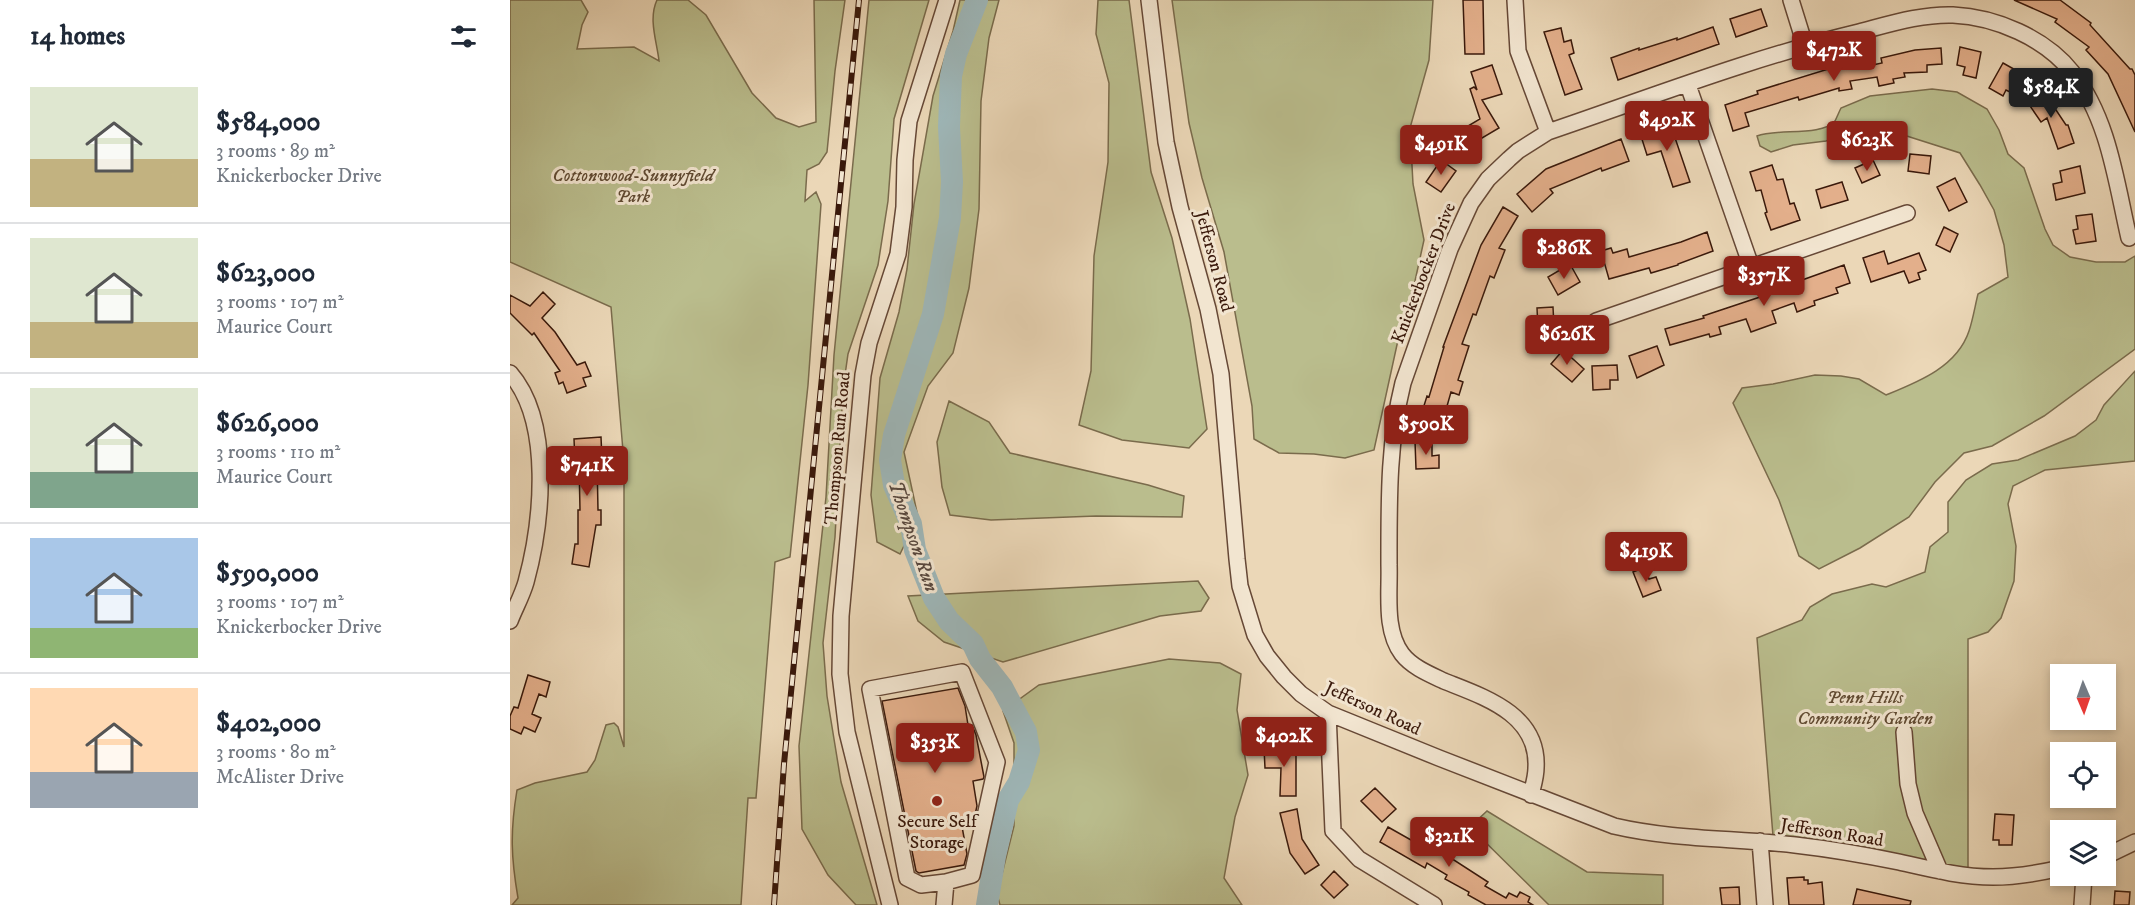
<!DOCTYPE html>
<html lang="en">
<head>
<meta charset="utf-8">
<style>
	:root { --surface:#fff; --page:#f2f2f3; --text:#1f2937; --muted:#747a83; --line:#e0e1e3; --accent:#8f2418 }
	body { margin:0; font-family:"IM FELL DW Pica",serif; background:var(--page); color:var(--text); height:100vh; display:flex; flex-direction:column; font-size:22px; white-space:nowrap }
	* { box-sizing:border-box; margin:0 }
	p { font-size:20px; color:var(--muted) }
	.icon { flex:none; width:33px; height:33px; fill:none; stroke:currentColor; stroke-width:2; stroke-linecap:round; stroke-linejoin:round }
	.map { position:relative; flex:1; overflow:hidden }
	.panel { display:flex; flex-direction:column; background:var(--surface); width:510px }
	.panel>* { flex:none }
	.needle { width:39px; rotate:178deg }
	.buttons { position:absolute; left:1540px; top:664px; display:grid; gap:12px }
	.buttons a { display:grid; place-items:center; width:66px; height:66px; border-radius:0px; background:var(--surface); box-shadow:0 3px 9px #0003; font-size:30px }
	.price { position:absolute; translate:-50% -51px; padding:0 14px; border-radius:6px; background:var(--accent); color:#fff; font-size:20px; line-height:39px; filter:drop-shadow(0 2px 3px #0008) }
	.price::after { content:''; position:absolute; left:50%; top:36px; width:18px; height:14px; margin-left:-9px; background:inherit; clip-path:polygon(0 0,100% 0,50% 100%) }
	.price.selected { background:#222; color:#fff }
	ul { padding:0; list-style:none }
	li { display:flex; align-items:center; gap:18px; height:150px; padding:0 30px }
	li+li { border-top:2px solid var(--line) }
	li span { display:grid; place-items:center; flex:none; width:168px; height:120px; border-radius:0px; color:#555 }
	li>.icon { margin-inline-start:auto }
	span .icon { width:72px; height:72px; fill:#fffc; stroke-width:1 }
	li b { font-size:26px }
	h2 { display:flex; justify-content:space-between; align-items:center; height:72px; padding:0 30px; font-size:26px }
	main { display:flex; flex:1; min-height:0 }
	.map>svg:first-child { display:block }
	.green { fill:#babd8d; stroke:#7a6b4c; stroke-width:1.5 }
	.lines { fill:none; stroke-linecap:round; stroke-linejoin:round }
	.river { stroke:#9eb7b9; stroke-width:22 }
	.building { fill:#e3af8b; stroke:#3a190b; stroke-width:1.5 }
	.minor-casing { stroke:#664836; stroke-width:18 }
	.minor { stroke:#f2e5d0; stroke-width:15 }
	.rail-casing { stroke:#3a190b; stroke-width:6 }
	.rail { stroke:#f2e5d0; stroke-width:4; stroke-dasharray:11; stroke-linecap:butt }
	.poi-dot { fill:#8f2418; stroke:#f2e5d0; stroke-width:2 }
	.labels { text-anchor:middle; stroke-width:6; stroke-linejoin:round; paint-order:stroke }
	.park-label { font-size:18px; font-style:italic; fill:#604a32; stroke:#f2e5d0 }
	.street-label { font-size:18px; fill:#3a190b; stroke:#f2e5d0 }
	.poi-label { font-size:18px; fill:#3a190b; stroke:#f2e5d0 }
	.water-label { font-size:20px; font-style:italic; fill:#58483f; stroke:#f2e5d0 }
</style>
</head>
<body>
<main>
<section class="panel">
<h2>14 homes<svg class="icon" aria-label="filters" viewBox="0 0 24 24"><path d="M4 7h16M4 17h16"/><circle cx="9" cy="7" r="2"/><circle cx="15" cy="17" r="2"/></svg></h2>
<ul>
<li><span style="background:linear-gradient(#dfe7d0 60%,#c2b280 0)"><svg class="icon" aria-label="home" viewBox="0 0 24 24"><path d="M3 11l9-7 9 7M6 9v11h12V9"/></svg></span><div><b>$584,000</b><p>3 rooms · 89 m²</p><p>Knickerbocker Drive</p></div></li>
<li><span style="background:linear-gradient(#dfe7d0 70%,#c2b280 0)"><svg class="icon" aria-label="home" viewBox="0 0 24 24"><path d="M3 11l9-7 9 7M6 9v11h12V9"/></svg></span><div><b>$623,000</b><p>3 rooms · 107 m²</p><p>Maurice Court</p></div></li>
<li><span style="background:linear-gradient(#dfe7d0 70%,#7fa58c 0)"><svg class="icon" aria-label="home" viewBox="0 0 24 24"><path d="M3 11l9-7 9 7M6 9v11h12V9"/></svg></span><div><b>$626,000</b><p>3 rooms · 110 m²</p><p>Maurice Court</p></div></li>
<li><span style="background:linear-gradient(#a9c7e8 75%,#8fb573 0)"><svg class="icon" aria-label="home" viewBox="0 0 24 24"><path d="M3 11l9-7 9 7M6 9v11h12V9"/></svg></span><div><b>$590,000</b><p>3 rooms · 107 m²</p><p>Knickerbocker Drive</p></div></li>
<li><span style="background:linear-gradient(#ffd9b3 70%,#9aa5b1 0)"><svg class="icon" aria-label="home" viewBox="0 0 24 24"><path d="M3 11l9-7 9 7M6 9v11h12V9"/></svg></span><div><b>$402,000</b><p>3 rooms · 80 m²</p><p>McAlister Drive</p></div></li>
</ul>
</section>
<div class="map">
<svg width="1625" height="905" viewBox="0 0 1625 905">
	<rect width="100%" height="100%" fill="#ebd7b7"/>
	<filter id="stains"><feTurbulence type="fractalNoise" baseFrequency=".00333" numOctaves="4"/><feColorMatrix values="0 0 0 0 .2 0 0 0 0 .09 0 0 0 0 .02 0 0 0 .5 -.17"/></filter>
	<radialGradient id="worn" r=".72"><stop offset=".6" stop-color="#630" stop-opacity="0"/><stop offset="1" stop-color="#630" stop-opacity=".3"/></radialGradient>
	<path class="green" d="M0 0H71L78 12 72 25 67 49 124 47 149 61C147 42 138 19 147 0H178L196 15 242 93 266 118 289 127 306 122 304 0H335L325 71 317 152 309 164 297 170 295 201 306 192 311 204 298 385 280 557 265 562 246 798H238L231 905H2L8 898C1 857 0 832 7 790L25 783 77 772 85 760 96 725 104 723 108 727 114 747V463L101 307 0 262Z
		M359 0H419L384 119 378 201 368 265 338 354 333 389 325 537 313 643 317 696 331 782 367 905H346L318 875 292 829 289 746 316 497 324 355Z
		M450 0H489L479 38 471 101 469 209 459 288 443 353 418 386 394 452 408 517 390 554 367 542 361 495 370 378 389 312 397 269 404 204 423 96 443 31Z
		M588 0H619L641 172 662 238 680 319 697 429 679 448 612 440 569 425 581 371 584 256 598 162 599 83 586 34Z
		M662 0H923L919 60 900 128 903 184 914 240 905 281 890 331 864 450 835 458 804 454 769 453 744 439 742 406 714 252 692 178 679 123Z
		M1422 89 1447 92 1477 109 1489 130 1498 154 1514 168 1535 229 1543 245 1560 257 1586 262H1615L1625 256V349L1534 416 1482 446 1454 453 1425 482 1399 517 1350 548 1309 569 1289 556 1269 500 1223 403 1232 388 1263 384 1305 375 1331 376 1349 379 1376 395C1408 382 1447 367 1459 331 1463 319 1465 306 1468 294L1498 277 1494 245 1484 210 1470 185 1450 153 1381 131 1352 129 1316 141 1283 145 1261 152 1250 146 1247 136C1267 128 1311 137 1325 121 1327 117 1329 112 1331 108L1360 96Z
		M1625 371V461L1535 470 1503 486 1498 504 1506 546 1504 581 1491 618 1478 632 1458 639V876L1263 836 1247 638 1292 620 1300 607 1322 594 1362 584 1376 587 1415 572 1420 547 1438 532V502L1456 480 1482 464 1508 460 1565 436 1586 420 1594 405Z
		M439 401 479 422 500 453 638 485 674 496 672 517 586 516 481 520 440 515 432 487 427 442Z
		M688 581 699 598 691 611 650 616 493 662 434 642 408 621 398 596Z
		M659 659 710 663 731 674 727 710 738 775 725 817 714 878 732 905H490L487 894 504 826V743L493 711 529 685Z
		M977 811 1077 872 1153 875V905H1039L960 827Z"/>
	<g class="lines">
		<path class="river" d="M467 0 446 54 441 76 439 127 442 182 440 218 423 314 384 435 380 460 384 485 401 524 405 550 424 598 439 621 463 644 470 659 492 687 516 732 519 750 509 782 498 800 485 856 477 905"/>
	</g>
	<path class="building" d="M953 0H973L974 54H955Z
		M1504 0H1550L1581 23 1580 25 1620 69H1622L1625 75V132L1598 74 1576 50 1579 47 1545 22 1547 19Z
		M1251 9 1257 26 1226 37 1220 19Z
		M1203 27 1209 44 1108 80 1101 58 1129 48V50L1167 38V40Z
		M1051 28 1054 42 1061 40 1064 53 1059 55 1072 89 1055 95 1034 32Z
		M1450 47 1471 52 1466 78 1453 75 1455 67 1447 65Z
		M1431 48 1432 64 1417 65V72L1394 73 1395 77 1383 79 1384 83 1369 86 1367 77 1340 81 1342 89 1329 91V88L1289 100 1288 97 1235 113 1239 126 1223 131 1215 105 1248 94 1247 91 1328 66 1352 63 1353 67 1372 63 1371 58 1405 50Z
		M1493 63 1518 77 1508 96 1496 90 1493 96 1479 88Z
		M982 65 992 94 972 100 989 128 967 141 958 126 970 119 960 89 964 87 967 90 961 72Z
		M1532 89 1556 125H1558L1564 143 1548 149 1537 118 1531 122 1516 100Z
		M1160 123 1180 182 1163 187 1151 151 1137 155 1130 133Z
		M1111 139 1119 161 1092 171 1091 168 1040 189 1043 193 1022 212 1007 194 1036 169Z
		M1400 154 1421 156 1419 174 1398 171Z
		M931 160 946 171 931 192 916 182Z
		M1363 160 1370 175 1352 183 1345 168Z
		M1262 165 1267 180 1273 179 1280 204 1284 203 1290 220 1261 230 1255 213 1257 212 1251 190 1246 191 1240 172Z
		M1570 166 1575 193 1546 200 1543 184 1552 182 1550 171Z
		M1445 178 1457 202 1439 211 1427 187Z
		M1332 182 1338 200 1311 208 1306 190Z
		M993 207 1008 216 989 248 995 250 984 278 980 276 966 315 963 314 952 344 959 346 948 380 953 382 949 395 941 392 930 431 908 425 917 396 919 397 934 347H933L971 245Z
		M1582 214 1586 241 1566 244 1563 230 1568 229 1566 216Z
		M1434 227 1448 234 1440 252 1426 245Z
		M1197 232 1203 251 1168 264V265L1141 273 1139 268 1099 279 1091 251 1101 248 1103 253 1117 249 1119 257 1171 242Z
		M1374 251 1378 264 1409 253 1416 270 1408 273 1410 279 1399 283 1394 271 1361 282 1353 258Z
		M1060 264 1070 282 1048 295 1038 277Z
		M1334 265 1340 283 1326 288 1328 293 1304 301 1305 305 1287 312 1284 303 1262 311 1266 323 1241 332 1236 319 1209 327 1211 334 1200 337 1199 334 1160 345 1155 329 1194 318 1193 316 1268 291 1267 289Z
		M33 292 45 304 32 318 45 332 67 365 75 362 81 376 73 378 76 386 57 393 53 382 49 384 45 373 50 371 24 333 22 335 0 313V295L20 306Z
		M1043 307 1044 327 1028 328 1027 308Z
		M1147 346 1154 365 1127 378 1119 356Z
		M1053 350 1074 369 1062 382 1041 364Z
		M1107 365 1108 380H1100V389L1083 390 1082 366Z
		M91 437 92 460H87L88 510H91V525H86L79 567 62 564 65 544H68V510H70L69 461H65L64 439Z
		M922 440V456L929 455V468L906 469 905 441Z
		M1135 567 1139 579 1146 577 1151 590 1133 597 1123 572Z
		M18 675 40 682 36 697 29 694 22 714 31 718 25 732 14 727 11 734 0 729V716L4 707 8 708Z
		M448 688 455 706 458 725H462L466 735 474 777 473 779 463 781 467 806 464 819 451 821 457 854 454 865 409 873 406 871 372 701Z
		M754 748H786V796H770L771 768H755Z
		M865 788 886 809 872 822 851 801Z
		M787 809 792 839 809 865 795 874 780 853 770 813Z
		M1485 814 1504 815 1502 845H1489V840H1483Z
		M878 827 908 844 911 839 920 844 924 836 938 844 933 853 978 882 975 886 996 898 999 893 1007 897 1010 892 1020 897 1018 902 1023 905H976L958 895 959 892 935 879 937 875 917 863 915 868 870 842Z
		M824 871 838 885 824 898 811 885Z
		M1294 877V880H1298V884L1312 882 1314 905H1279L1277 878Z
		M1229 887 1230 905H1212L1210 888Z
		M1347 889 1401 901 1400 905H1343Z
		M1605 891 1620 892 1619 905H1604Z"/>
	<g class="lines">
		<g class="minor-casing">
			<path id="minor" d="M639 0 656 142 670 207 698 309 711 374 727 559 730 586 745 635 757 656 774 677 791 694 818 713 929 758 1104 826C1164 840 1225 838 1285 845 1320 849 1355 855 1389 862 1420 869 1451 877 1483 877 1506 877 1529 873 1551 868
				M1005 0 1008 51 1038 132
				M1281 0 1295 45
				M1178 85 1241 266
				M1086 321 1397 213
				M0 373C43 422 32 523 16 582 12 596 5 608 0 621
				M452 672 487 762 462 875 436 882 411 885 397 878 360 689Z
				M818 713 823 831 849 859 924 905
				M1394 732 1398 784 1405 813 1430 871
				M1021 795C1023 786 1026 777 1026 768 1029 714 974 697 934 681 919 674 902 667 892 654 874 630 880 593 879 565 879 503 878 443 893 383L940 249 961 203 978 179 999 159 1008 151 1038 132C1141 97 1244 57 1349 32 1380 24 1411 14 1443 15 1486 17 1535 38 1562 72 1599 119 1606 182 1619 238
				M1250 841 1255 905
				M1596 856 1625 842
				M380 905 337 732 330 674 331 616 353 375 359 343 388 254 394 207 395 160 399 121 437 0
				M434 905 436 882
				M1572 905 1574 876"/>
		</g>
		<use href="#minor" class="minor"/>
		<g class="rail-casing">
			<path id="rail" d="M264 905 274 764 349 0"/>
		</g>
		<use href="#rail" class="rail"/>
	</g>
	<circle class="poi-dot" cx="427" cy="801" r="6"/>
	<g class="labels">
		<g class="park-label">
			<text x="123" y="181">Cottonwood-Sunnyfield<tspan x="123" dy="21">Park</tspan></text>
			<text x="1355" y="703">Penn Hills<tspan x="1355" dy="21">Community Garden</tspan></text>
		</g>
		<g class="street-label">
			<text transform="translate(705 261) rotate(75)" y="6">Jefferson Road</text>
			<text transform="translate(913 273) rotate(-69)" y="6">Knickerbocker Drive</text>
			<text transform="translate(327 448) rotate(-85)" y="6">Thompson Run Road</text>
			<text transform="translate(863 708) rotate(25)" y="6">Jefferson Road</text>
			<text transform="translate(1322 832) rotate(9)" y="6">Jefferson Road</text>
		</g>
		<g class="poi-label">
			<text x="427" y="827">Secure Self<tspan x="427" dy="21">Storage</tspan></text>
		</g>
		<g class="water-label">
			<text transform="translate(404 536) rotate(71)" y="7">Thompson Run</text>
		</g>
	</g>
	<rect width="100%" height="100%" filter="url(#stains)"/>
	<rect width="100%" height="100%" fill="url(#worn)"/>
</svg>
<div class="buttons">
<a><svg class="needle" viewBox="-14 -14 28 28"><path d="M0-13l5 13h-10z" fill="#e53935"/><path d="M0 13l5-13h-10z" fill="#747a83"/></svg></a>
<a><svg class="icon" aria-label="locate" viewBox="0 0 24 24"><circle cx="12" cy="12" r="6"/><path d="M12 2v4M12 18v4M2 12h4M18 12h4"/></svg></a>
<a><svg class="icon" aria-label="layers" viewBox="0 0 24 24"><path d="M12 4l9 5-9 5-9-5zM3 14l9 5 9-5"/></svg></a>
</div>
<b class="price" style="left:1324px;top:82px">$472K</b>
<b class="price selected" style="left:1541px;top:119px">$584K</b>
<b class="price" style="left:1157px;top:152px">$492K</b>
<b class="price" style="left:1357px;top:172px">$623K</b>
<b class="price" style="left:931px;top:176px">$491K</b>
<b class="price" style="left:1054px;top:280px">$286K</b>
<b class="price" style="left:1254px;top:307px">$357K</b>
<b class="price" style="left:1057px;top:366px">$626K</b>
<b class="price" style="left:916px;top:456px">$590K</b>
<b class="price" style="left:77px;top:497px">$741K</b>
<b class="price" style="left:1136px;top:583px">$419K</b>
<b class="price" style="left:774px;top:768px">$402K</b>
<b class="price" style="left:425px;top:774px">$353K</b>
<b class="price" style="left:939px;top:868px">$321K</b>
</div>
</main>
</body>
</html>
